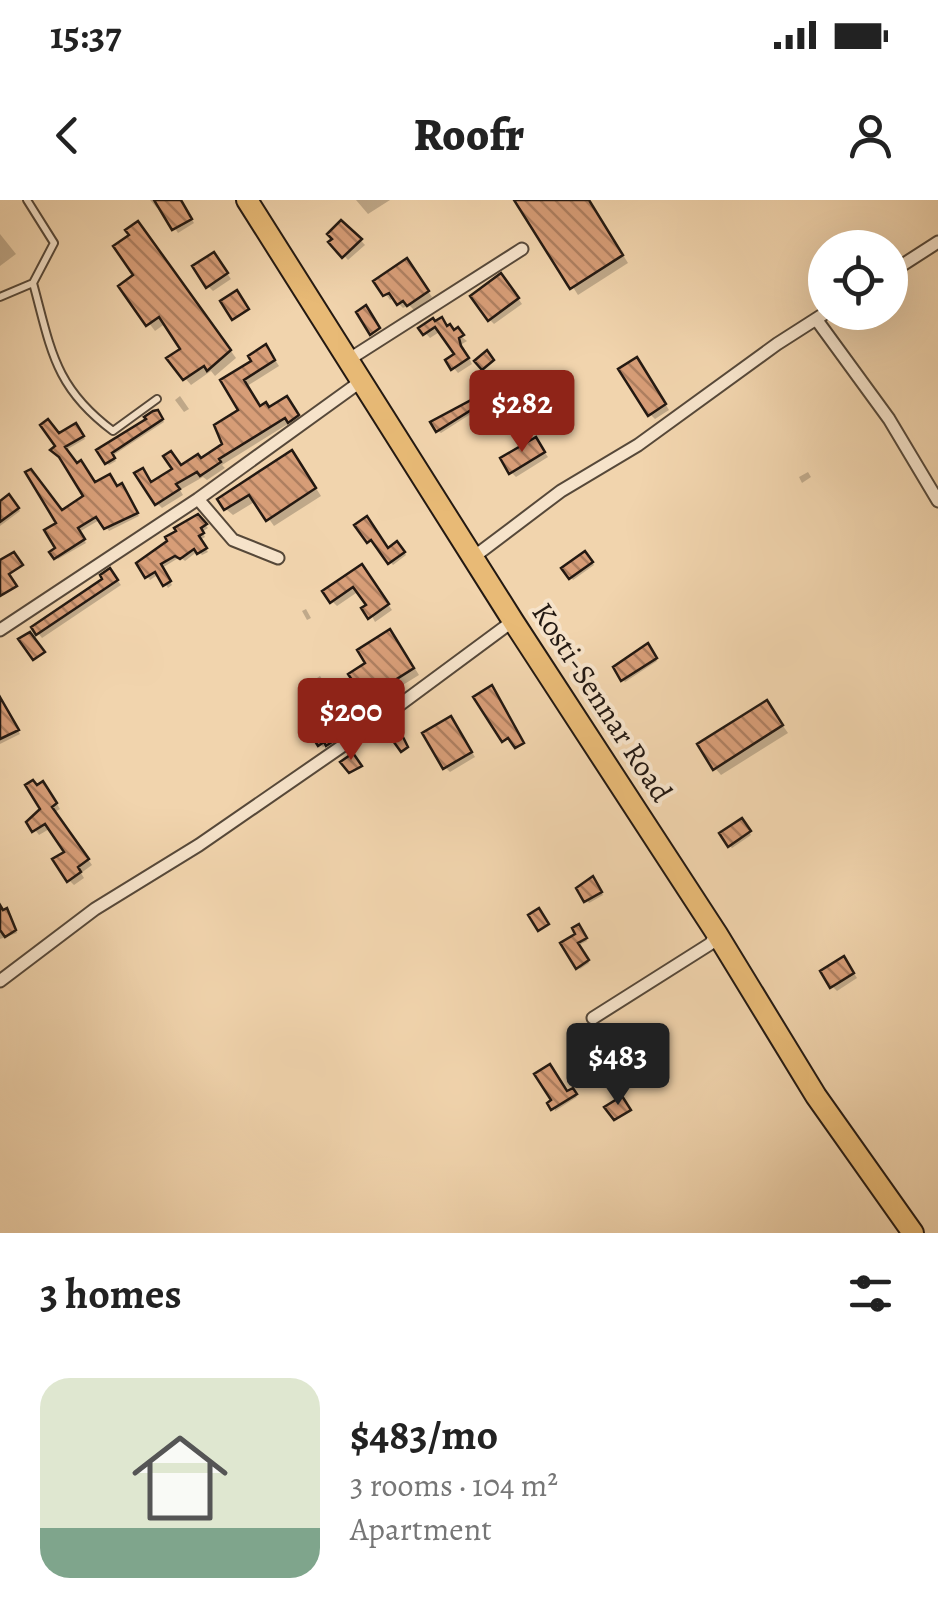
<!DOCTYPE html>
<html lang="en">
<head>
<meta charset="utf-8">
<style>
	:root { --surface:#fff; --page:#f6f6f6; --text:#222; --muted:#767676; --accent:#8f2418 }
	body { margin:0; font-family:Alegreya,serif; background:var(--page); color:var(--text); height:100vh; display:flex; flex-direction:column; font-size:38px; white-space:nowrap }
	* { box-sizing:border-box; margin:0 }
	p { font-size:32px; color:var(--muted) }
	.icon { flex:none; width:55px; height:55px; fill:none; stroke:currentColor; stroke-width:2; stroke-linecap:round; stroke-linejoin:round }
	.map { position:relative; height:1033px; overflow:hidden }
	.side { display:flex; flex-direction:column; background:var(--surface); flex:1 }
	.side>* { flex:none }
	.fabs { position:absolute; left:808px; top:30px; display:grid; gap:20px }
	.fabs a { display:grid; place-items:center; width:100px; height:100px; border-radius:50%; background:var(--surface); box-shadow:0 10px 40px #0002; font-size:50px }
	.price { position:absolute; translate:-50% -85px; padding:0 22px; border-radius:10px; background:var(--accent); color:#fff; font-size:32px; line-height:65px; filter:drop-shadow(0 2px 5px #0008) }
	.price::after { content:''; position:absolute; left:50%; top:60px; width:30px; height:22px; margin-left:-15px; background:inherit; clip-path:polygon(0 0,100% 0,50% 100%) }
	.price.active { background:#222; color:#fff }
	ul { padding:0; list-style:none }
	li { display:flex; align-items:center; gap:30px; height:250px; padding:0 40px }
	li span { display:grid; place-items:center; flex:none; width:280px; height:200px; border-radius:30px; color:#555 }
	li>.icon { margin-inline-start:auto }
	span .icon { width:120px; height:120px; fill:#fffc; stroke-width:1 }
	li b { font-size:42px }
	h2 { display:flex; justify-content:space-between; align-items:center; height:120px; padding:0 40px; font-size:42px }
	.status { display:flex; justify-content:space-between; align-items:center; height:70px; padding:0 50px; background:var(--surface); direction:ltr }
	.status svg { height:28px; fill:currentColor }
	header { display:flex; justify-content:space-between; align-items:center; height:130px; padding:0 40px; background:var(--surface); font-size:45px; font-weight:800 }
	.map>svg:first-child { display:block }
	.shadow { fill:#0003 }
	.building { fill:url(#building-back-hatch); stroke:#231912; stroke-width:2.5 }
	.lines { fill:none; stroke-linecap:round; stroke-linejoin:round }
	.lane-casing { stroke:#564839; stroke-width:10 }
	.street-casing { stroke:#564839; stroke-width:15 }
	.highway-casing { stroke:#231912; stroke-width:24 }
	.lane { stroke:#f6e3ca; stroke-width:6 }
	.street { stroke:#f6e3ca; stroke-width:11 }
	.highway { stroke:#e8ba76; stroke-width:20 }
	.labels { text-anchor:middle; stroke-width:8; stroke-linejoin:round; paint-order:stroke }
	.street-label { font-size:30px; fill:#231912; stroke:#f6e3ca }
</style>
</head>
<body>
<div class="status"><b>15:37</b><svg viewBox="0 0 49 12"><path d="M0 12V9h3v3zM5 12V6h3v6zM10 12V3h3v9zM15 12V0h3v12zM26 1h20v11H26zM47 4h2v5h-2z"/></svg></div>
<header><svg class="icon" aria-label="back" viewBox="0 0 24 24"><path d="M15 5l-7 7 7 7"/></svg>Roofr<svg class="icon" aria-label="person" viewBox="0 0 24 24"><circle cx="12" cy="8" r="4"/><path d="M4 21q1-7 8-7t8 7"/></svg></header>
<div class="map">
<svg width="938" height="1033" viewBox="0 0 938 1033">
	<defs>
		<pattern id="building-back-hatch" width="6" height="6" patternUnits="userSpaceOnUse" patternTransform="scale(2.5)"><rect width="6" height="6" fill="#d79d77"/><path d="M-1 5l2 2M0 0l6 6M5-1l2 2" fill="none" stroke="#ae7f60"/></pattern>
	</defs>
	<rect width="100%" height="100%" fill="#f1d4ad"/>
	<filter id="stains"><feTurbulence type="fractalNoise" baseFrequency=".002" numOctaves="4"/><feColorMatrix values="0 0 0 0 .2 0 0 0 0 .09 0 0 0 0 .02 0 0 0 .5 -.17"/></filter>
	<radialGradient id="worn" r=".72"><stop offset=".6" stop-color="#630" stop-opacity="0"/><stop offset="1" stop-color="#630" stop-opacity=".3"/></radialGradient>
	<path class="shadow" d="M150 0H170L186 10 194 23 178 33 161 6 157 8Z
		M356 0H390L368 14Z
		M517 0H589L628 63 578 95Z
		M349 28 365 45 348 60 332 42Z
		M144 31 236 158 215 176 211 171 191 185 185 178 183 149 166 123 155 131 122 87 137 76 132 36Z
		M0 34 16 54 0 66Z
		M218 60 231 79 213 91 208 86Z
		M411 66 432 97 414 110 409 105 403 108 393 98 390 100 376 81Z
		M506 81 522 104 494 124 490 120Z
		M446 125 467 141 462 144 472 164 458 173 448 161 457 155 441 131 430 138 422 129Z
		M270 152 279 166 247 186 261 208 270 210 292 204 302 221 295 226 291 222 222 265 225 268 207 280 203 277 180 290 183 295 162 308 157 303 152 284 202 261 225 245 242 211 223 181Z
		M641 165 669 210 655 219 650 214Z
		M180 196 189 209 184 212 175 200Z
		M477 203 480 208 441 233 438 231Z
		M160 216 164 222 112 256 116 261 109 265 107 263 100 251Z
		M78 229 85 239 66 250 96 285 124 289 139 316 109 331 101 319 79 332 86 343 58 359 53 352 59 349 62 312 87 297 59 236Z
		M536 240 548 257 516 277 511 272Z
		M298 260 321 296 274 326 256 301 233 315 226 309Z
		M808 272 811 277 802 283 799 277Z
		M9 298 20 311 0 326V304Z
		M198 317 208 328 202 332 205 337 200 340 208 352 202 355 198 351 185 361 180 357 162 368 172 385 168 388 159 374 150 380 147 376Z
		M358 325 389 351 400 347 406 355 393 365Z
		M585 354 594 365 573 380 564 368Z
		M366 372 392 410 375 422 359 391 337 406 332 401Z
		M114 376 121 385 42 438 34 428Z
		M306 409 311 418 307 420 302 411Z
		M396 438 419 475 372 504 375 509 369 513 365 507 372 503 367 497Z
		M650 449 657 461 625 482 623 479Z
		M320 476 324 482 318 487 314 480Z
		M767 503 788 533 721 575 715 568Z
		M0 507 6 510 20 534 0 544Z
		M341 520 351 533 331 547 328 544 323 547 316 539Z
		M455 524 475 557 450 572 445 567Z
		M38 588 48 589 60 609 55 612 92 665 81 673 84 678 74 685 69 680 67 652 51 628 39 635 30 623 43 609Z
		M744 624 751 635 732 648 729 645Z
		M595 681 603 695 589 703 579 688Z
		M9 713 17 733 0 739V715Z
		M581 729 587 741 579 745 589 763 580 769 563 744Z
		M848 764 857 778 837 791 832 786Z
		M572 891 577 897 555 911V901Z"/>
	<path class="building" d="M154 0H181L192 19 172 30Z
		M514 0H589L623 55 570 89Z
		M341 20 362 39 342 58 328 42 332 39 327 34Z
		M138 21 231 150 207 171 204 166 183 180 166 158 180 149 159 117 146 126 118 86 133 75 113 46 129 35 125 30Z
		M214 52 228 73 206 88 192 66Z
		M407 58 429 91 407 106 403 101 397 105 389 93 383 96 373 81Z
		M501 73 519 98 488 121 470 96Z
		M237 90 249 109 232 120 220 101Z
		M366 105 380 128 370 135 356 112Z
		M442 117 447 126 450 124 454 130 458 127 464 135 459 138 461 146 469 158 451 170 445 160 454 154 435 127 423 135 418 128 433 118 435 121Z
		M266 144 275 160 244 180 260 206 266 202 269 207 287 196 299 215 288 223 285 218 219 259 221 262 200 276 197 272 176 284 180 289 155 305 134 273 143 268 151 282 172 269 163 256 171 251 181 265 198 254 201 258 222 244 214 225 238 210 220 180 251 161 248 156Z
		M487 150 494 160 482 170 474 161Z
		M637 157 666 204 648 216 618 169Z
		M475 198 479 205 436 232 430 222Z
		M158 210 163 219 112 253 115 258 105 264 96 250 146 219 144 217 153 211Z
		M48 219 59 233 76 223 84 236 65 247 77 263 81 260 95 282 110 274 117 286 122 283 138 313 104 329 96 317 78 328 85 339 54 359 49 352 55 348 44 330 56 323 25 272 31 269 62 310 83 296 59 257 50 250 55 246 40 225Z
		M536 237 545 252 509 274 500 258Z
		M292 250 316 288 266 321 249 295 224 310 217 299Z
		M9 294 19 308 0 322V301Z
		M198 314 207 324 201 328 204 333 199 336 207 348 197 354 194 349 180 359 175 356 161 364 171 381 163 386 155 372 145 378 136 363 167 341 165 337 176 331 174 328Z
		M367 316 388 348 397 341 405 352 388 364 371 340 367 343 354 325Z
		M585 351 593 362 569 379 561 368Z
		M14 352 23 365 9 374 17 386 0 396V360Z
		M362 364 389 404 368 419 361 408 366 405 353 387 330 403 322 391Z
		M110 368 118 380 36 435 31 427 102 379 100 375Z
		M390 429 414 468 365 499 348 474 365 463 357 450Z
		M30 432 45 452 33 460 18 439Z
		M648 443 657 458 621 481 613 467Z
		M492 485 524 543 515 548 508 538 502 542 473 497Z
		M0 497 19 530 0 539Z
		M767 500 783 525 713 570 697 544Z
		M451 516 472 552 443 569 422 533Z
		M342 517 351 529 326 546 324 542 318 546 313 538Z
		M396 523 408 547 401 552 386 531Z
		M353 553 362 566 349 573 340 562Z
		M33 580 37 585 43 581 57 603 52 607 89 659 78 667 81 672 67 682 52 659 64 652 45 624 32 632 26 622 40 609 25 585Z
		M742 618 751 631 728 647 719 633Z
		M593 676 602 692 584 702 576 688Z
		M0 705 3 710 7 708 16 730 5 737 0 730Z
		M539 708 549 724 538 731 528 715Z
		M579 724 587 738 578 743 589 760 576 769 560 743 575 734 572 728Z
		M844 756 854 773 830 788 820 771Z
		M587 826 616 873 607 878 576 834Z
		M550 864 567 891 573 888 577 894 551 910 547 903 551 900 534 874Z
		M622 896 631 910 614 920 604 907Z"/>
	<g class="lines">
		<g class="lane-casing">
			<path id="lane" d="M27 0 54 43 33 83C51 149 54 187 113 231L157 199
				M0 97 33 83"/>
		</g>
		<g class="street-casing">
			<path id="street" d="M890 73 938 42
				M816 119 889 219 938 301
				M348 160 522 49
				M198 299 233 340 278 358
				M475 356 561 291 638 245 777 144 827 112
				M0 430 198 299 360 182
				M0 781 95 709 199 645 367 529 513 421
				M593 818 710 744 717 734"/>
		</g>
		<g class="highway-casing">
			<path id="highway" d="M247 0 513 421 717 734 816 896 913 1033"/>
		</g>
		<use href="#lane" class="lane"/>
		<use href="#street" class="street"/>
		<use href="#highway" class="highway"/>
	</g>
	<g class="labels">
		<g class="street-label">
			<text transform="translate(602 502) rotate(57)" y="10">Kosti-Sennar Road</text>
		</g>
	</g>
	<rect width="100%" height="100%" filter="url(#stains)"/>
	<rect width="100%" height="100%" fill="url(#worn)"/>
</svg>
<div class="fabs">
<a><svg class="icon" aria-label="locate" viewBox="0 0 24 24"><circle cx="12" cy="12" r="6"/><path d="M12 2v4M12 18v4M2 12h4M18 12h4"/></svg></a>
</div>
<b class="price" style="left:522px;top:255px">$282</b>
<b class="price" style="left:351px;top:563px">$200</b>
<b class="price active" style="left:618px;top:908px">$483</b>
</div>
<section class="side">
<h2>3 homes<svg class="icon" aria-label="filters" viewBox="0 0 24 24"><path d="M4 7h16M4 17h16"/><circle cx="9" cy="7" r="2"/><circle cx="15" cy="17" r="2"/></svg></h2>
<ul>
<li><span style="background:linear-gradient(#dfe7d0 75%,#7fa58c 0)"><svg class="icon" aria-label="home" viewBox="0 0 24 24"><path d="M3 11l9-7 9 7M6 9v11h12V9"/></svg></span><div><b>$483/mo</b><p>3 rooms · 104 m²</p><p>Apartment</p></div></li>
</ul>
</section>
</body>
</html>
